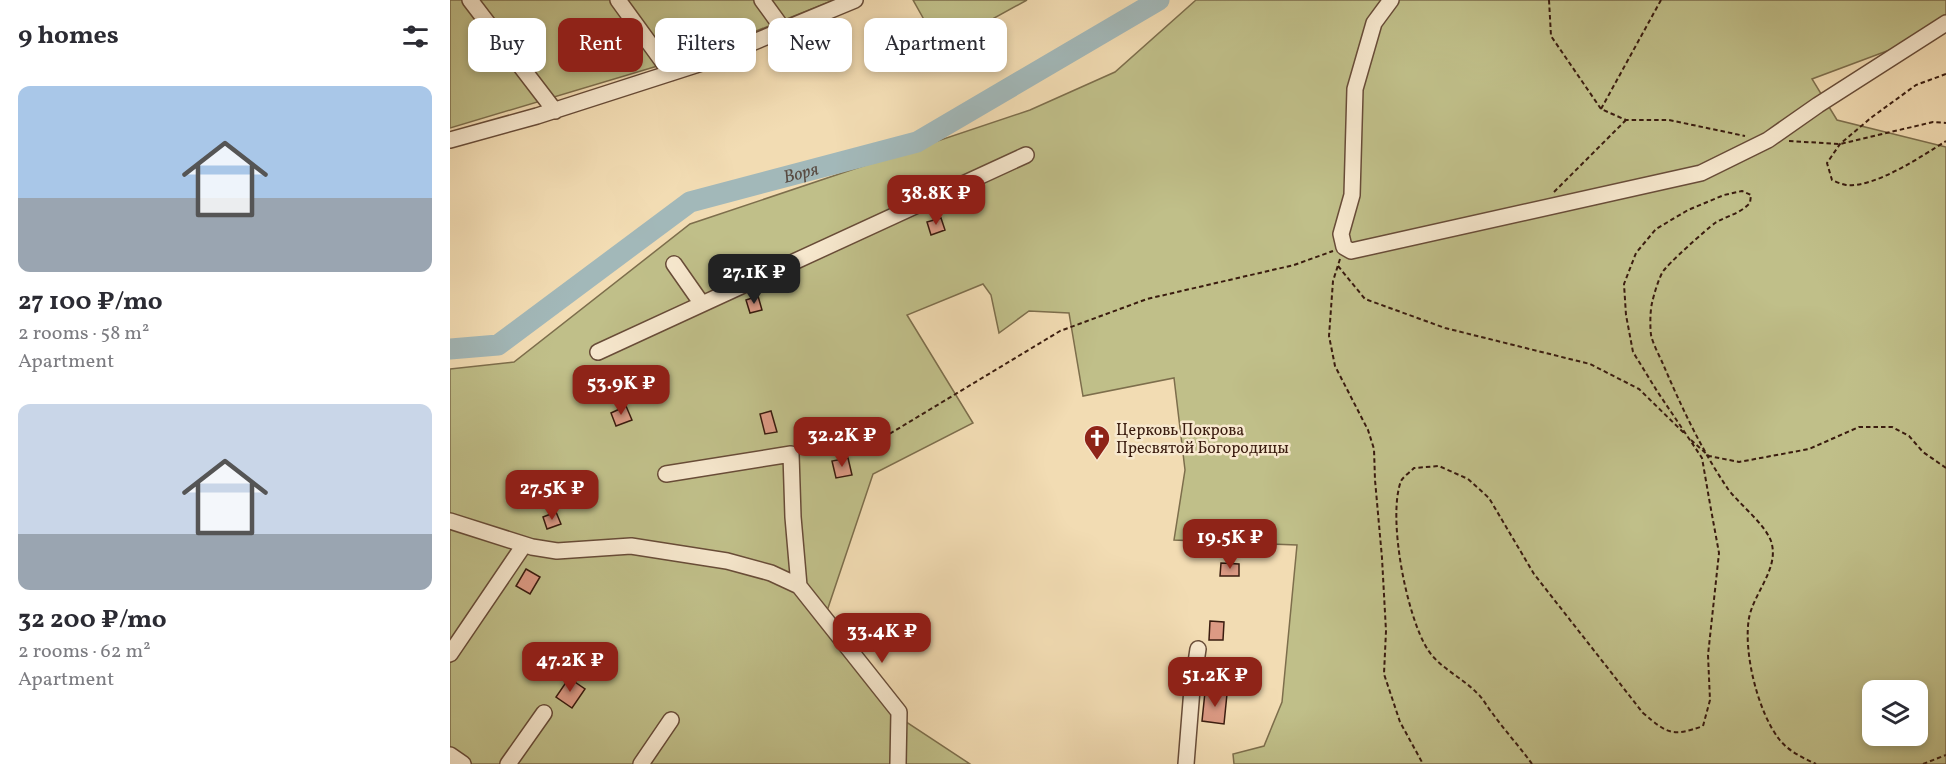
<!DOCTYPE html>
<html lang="en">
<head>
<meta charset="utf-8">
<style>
	:root { --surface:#fff; --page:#f7f7f7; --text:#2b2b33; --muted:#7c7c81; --accent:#8f2418 }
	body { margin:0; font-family:Vollkorn,serif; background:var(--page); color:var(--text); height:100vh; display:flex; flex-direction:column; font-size:22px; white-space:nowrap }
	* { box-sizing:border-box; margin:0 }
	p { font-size:20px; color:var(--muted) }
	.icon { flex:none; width:33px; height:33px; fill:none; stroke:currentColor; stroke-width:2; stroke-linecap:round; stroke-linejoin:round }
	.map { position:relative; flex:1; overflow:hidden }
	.panel { display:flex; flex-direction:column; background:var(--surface); width:450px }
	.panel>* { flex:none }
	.guide { position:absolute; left:18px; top:18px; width:570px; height:54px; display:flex; gap:12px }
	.tools { position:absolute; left:1412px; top:680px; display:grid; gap:12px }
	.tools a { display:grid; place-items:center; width:66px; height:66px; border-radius:12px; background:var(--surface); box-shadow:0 3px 9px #0003; font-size:30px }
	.price { position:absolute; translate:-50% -51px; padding:0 14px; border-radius:12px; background:var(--accent); color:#fff; font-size:20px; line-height:39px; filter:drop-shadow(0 2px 3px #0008) }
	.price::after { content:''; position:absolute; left:50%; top:36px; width:18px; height:14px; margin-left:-9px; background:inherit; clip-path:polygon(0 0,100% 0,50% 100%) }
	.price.current { background:#222; color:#fff }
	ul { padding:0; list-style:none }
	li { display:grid; align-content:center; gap:12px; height:318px; padding:0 18px }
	li span { display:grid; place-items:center; height:186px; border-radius:12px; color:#555 }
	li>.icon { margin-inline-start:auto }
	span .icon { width:108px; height:108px; fill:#fffc; stroke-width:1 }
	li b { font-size:26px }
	h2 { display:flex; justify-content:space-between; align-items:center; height:72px; padding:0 18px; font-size:26px }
	.chip { padding:0 21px; border-radius:12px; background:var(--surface); box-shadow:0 3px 9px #0003; font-size:21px; line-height:54px }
	.chip.current { background:var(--accent); color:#fff }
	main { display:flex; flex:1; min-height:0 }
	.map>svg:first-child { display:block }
	.green { fill:#c0bf89; stroke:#7d6e4c; stroke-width:1.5; fill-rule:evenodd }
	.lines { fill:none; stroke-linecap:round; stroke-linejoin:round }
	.river { stroke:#a2b8b9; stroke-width:21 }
	.building { fill:#dc9a84; stroke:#3a1c0f; stroke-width:1.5 }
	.minor-casing { stroke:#684c38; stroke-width:18 }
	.path { stroke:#3a1c0f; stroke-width:2; stroke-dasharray:4.5 3; stroke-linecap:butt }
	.minor { stroke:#f7e8ce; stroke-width:15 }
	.labels { text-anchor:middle; stroke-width:5; stroke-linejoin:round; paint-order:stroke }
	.poi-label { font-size:16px; fill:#3a1c0f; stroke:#f7e8ce; text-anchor:start }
	.water-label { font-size:18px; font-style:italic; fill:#594b42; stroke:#f7e8ce }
</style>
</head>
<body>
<main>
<section class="panel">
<h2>9 homes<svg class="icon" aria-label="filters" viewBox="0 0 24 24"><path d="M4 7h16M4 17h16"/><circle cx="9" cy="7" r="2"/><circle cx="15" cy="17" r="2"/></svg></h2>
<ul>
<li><span style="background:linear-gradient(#a9c7e8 60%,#9aa5b1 0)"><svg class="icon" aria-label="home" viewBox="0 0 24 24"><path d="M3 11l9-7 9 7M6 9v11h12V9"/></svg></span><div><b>27 100 ₽/mo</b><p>2 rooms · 58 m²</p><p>Apartment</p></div></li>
<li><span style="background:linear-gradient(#c9d6e8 70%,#9aa5b1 0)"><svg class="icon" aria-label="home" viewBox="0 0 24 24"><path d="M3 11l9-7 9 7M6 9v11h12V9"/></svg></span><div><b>32 200 ₽/mo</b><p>2 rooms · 62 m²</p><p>Apartment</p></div></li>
</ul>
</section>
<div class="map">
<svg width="1496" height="764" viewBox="0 0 1496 764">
	<rect width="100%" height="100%" fill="#f2dcb3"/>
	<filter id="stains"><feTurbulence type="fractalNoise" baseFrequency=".00333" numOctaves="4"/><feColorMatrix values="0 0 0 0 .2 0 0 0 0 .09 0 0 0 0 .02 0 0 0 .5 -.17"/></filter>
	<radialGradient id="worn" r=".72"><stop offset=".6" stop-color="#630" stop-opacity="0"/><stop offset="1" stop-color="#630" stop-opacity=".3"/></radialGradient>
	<path class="green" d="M0 0H384L251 53 0 128Z
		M463 0H577L490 48Z
		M746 0H1496V29L1362 79 1387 120 1496 147V764H784L783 754 814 746 832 702 847 545 724 540 735 470 724 378 633 396 619 313 579 311 549 333 541 295 533 284 457 315 523 423 423 474 376 614 444 714 520 764H0V369L64 362 240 224 580 110 665 72ZM1422 690H1467V735H1422Z"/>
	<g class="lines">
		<path class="river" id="s1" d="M0 349 48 345 240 202 467 142 709 0"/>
	</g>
	<path class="building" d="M491 218 495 230 481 235 477 222Z
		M308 296 312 310 300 313 296 300Z
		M176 406 182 420 166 426 161 413Z
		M321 411 327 432 315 434 310 414Z
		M398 458 402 475 386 478 382 461Z
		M106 512 111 524 97 529 93 517Z
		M771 563 789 564V576H770Z
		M76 569 90 577 80 594 66 586Z
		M760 621 774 622 773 640H759Z
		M119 678 135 689 122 708 106 697Z
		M755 692 777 694 774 724 752 721Z"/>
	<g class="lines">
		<g class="minor-casing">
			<path id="minor" d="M20 0 105 111
				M168 0 221 73
				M312 0 333 29
				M941 0 924 23 905 89 902 195 891 234 894 247 901 251 1251 173 1318 140 1368 105 1496 23
				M0 140 87 116 258 61 405 0
				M224 264 252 304
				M148 352 576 155
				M216 474 341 454 343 517 349 586
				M0 521 82 547 107 551 181 546 277 561 321 573 349 586 449 712 448 764
				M0 654 74 545
				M0 755 13 764
				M58 764 94 713
				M191 764 221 720
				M736 764 742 689 748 649"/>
		</g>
		<path class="path" d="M1099 0 1101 36 1151 109 1176 120H1219L1295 136
			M1496 74 1466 85 1422 117 1390 144 1377 163 1382 180C1386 182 1391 184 1396 185 1425 188 1472 156 1496 141
			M1151 109 1211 0
			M1339 141 1390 144 1483 122 1496 123
			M1104 192 1176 120
			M890 259 883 281 879 336 885 366 918 430 924 449 925 480 932 558 936 631 934 674 950 722 973 764
			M888 266 915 299 995 328 1140 364 1189 389 1235 434
			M1241 440 1259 456 1289 462 1359 449 1409 427H1442L1459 436 1473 452 1496 468
			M352 453 394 447 441 433 610 331 697 299 844 265 883 251
			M1082 764C1070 747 1055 731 1043 714 1037 707 1033 698 1026 692 1011 677 990 668 978 650 957 618 937 518 951 481 953 477 960 472 964 468L989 466 1018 479 1039 498 1084 574 1193 713C1218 734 1222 737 1253 726L1260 700 1258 655 1269 553 1260 504 1252 458 1207 391 1183 352 1176 315 1174 284 1186 253 1206 229 1238 210 1274 195 1292 191 1301 195 1300 203C1288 215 1278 215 1265 223 1257 229 1216 265 1212 273 1208 281 1204 294 1202 303 1200 312 1200 326 1201 335 1203 344 1209 355 1213 364 1231 406 1252 451 1278 489 1290 505 1314 523 1321 541 1330 568 1304 592 1299 618 1293 652 1308 712 1329 739 1338 751 1353 758 1366 764
			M1473 764 1496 755"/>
		<use href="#minor" class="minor"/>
	</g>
	<defs>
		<g id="church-pin" transform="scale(1.35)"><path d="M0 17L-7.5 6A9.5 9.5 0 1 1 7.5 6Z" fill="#8f2418" stroke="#f7e8ce"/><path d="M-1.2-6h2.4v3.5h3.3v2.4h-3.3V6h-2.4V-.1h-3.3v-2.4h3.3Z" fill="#fff"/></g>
	</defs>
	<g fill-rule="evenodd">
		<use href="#church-pin" x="647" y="438"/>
	</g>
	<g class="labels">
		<g class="poi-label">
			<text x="666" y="435">Церковь Покрова<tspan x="666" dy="18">Пресвятой Богородицы</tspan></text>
		</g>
		<g class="water-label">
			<text dy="6" stroke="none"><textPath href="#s1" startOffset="402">Воря</textPath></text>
		</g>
	</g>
	<rect width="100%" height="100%" filter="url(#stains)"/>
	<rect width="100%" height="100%" fill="url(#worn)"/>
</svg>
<div class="tools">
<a><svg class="icon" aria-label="layers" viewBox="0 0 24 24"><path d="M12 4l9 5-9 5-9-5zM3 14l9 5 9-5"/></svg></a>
</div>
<b class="price" style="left:486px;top:226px">38.8K ₽</b>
<b class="price current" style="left:304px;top:305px">27.1K ₽</b>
<b class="price" style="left:171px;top:416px">53.9K ₽</b>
<b class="price" style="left:392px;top:468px">32.2K ₽</b>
<b class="price" style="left:102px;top:521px">27.5K ₽</b>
<b class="price" style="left:780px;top:570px">19.5K ₽</b>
<b class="price" style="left:432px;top:664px">33.4K ₽</b>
<b class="price" style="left:120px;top:693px">47.2K ₽</b>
<b class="price" style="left:765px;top:708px">51.2K ₽</b>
<div class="guide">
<a class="chip">Buy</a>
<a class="chip current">Rent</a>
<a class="chip">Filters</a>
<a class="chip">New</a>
<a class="chip">Apartment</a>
</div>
</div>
</main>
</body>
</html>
